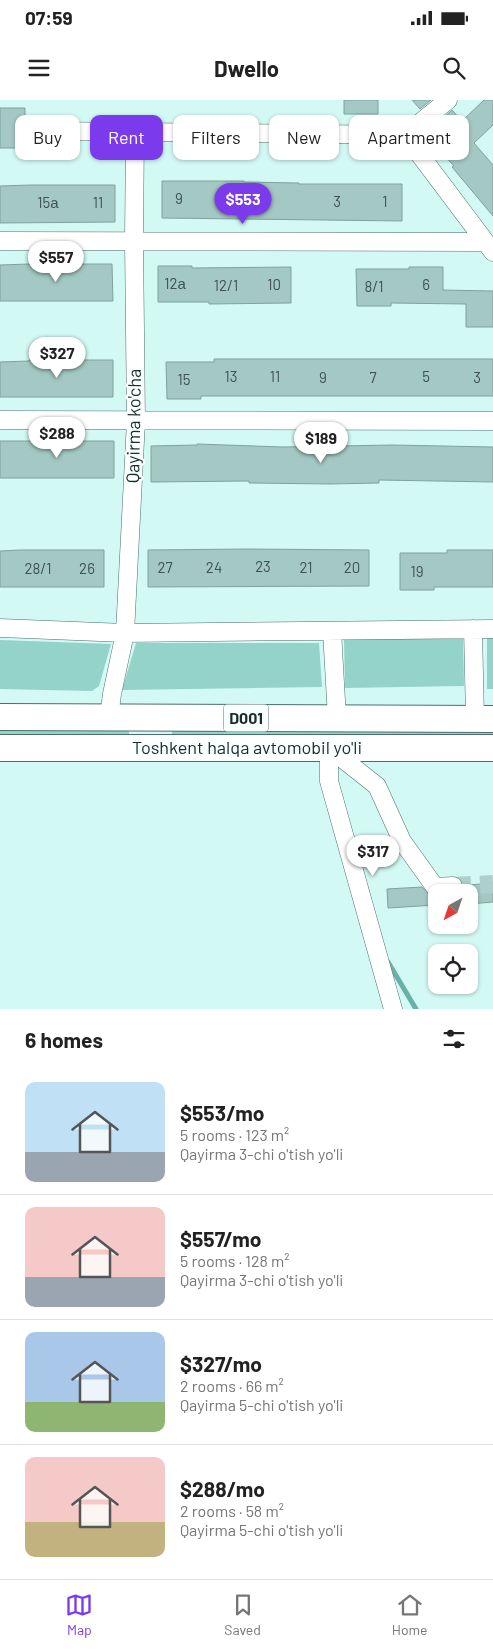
<!DOCTYPE html>
<html lang="en">
<head>
<meta charset="utf-8">
<style>
	:root { --surface:#fff; --page:#f2f2f2; --text:#222; --muted:#767676; --line:#e0e0e0; --accent:#7c3aed }
	body { margin:0; font-family:Barlow,sans-serif; background:var(--page); color:var(--text); height:100vh; display:flex; flex-direction:column; font-size:19px; white-space:nowrap }
	* { box-sizing:border-box; margin:0 }
	p { font-size:16px; color:var(--muted) }
	.icon { flex:none; width:28px; height:28px; fill:none; stroke:currentColor; stroke-width:2; stroke-linecap:round; stroke-linejoin:round }
	.map { position:relative; height:909px; overflow:hidden }
	.details { display:flex; flex-direction:column; background:var(--surface); flex:1 }
	.details>* { flex:none }
	.banner { position:absolute; left:15px; top:15px; width:464px; height:45px; display:flex; gap:10px }
	.needle { width:32px; rotate:220deg }
	.controls { position:absolute; left:428px; top:784px; display:grid; gap:10px }
	.controls a { display:grid; place-items:center; width:50px; height:50px; border-radius:10px; background:var(--surface); box-shadow:0 1px 4px #0004; font-size:25px }
	.price { position:absolute; translate:-50% -42px; padding:0 11px; border-radius:18px; background:#fff; color:#222; font-size:16px; line-height:32px; filter:drop-shadow(0 1px 2px #0008) }
	.price::after { content:''; position:absolute; left:50%; top:30px; width:15px; height:11px; margin-left:-8px; background:inherit; clip-path:polygon(0 0,100% 0,50% 100%) }
	.price.selected { background:var(--accent); color:#fff }
	ul { padding:0; list-style:none }
	li { display:flex; align-items:center; gap:15px; height:125px; padding:0 25px }
	li+li { border-top:1px solid var(--line) }
	li span { display:grid; place-items:center; flex:none; width:140px; height:100px; border-radius:10px; color:#555 }
	li>.icon { margin-inline-start:auto }
	span .icon { width:60px; height:60px; fill:#fffc; stroke-width:1 }
	li b { font-size:21px }
	h2 { display:flex; justify-content:space-between; align-items:center; height:60px; padding:0 25px; font-size:21px }
	.chip { padding:0 18px; border-radius:10px; background:var(--surface); box-shadow:0 1px 4px #0004; font-size:18px; line-height:45px }
	.chip.selected { background:var(--accent); color:#fff }
	.status { display:flex; justify-content:space-between; align-items:center; height:35px; padding:0 25px; background:var(--surface); direction:ltr }
	.status svg { height:14px; fill:currentColor }
	header { display:flex; justify-content:space-between; align-items:center; height:65px; padding:0 25px; background:var(--surface); font-size:22px; font-weight:700 }
	.tabs { display:flex; justify-content:space-around; align-items:center; height:70px; border-top:1px solid var(--line); background:var(--surface); font-size:14px; color:var(--muted) }
	.tabs a { display:grid; justify-items:center; gap:2px }
	.tabs .selected { color:var(--accent) }
	.map>svg:first-child { display:block }
	.green { fill:#93d3ca }
	.lines { fill:none; stroke-linecap:round; stroke-linejoin:round }
	.stream { stroke:#6bb0a7; stroke-width:5 }
	.building { fill:#a4c8c3; stroke:#7fa29d }
	.minor-tunnel { stroke:#aed0cb; stroke-width:18; stroke-dasharray:18 9; stroke-linecap:butt }
	.minor-casing { stroke:#4c6e6a; stroke-width:19 }
	.highway-casing { stroke:#4c6e6a; stroke-width:28 }
	.minor { stroke:#fff; stroke-width:18 }
	.highway { stroke:#fff; stroke-width:26 }
	.labels { text-anchor:middle; stroke-width:4.5; stroke-linejoin:round; paint-order:stroke }
	.number-label { font-size:15px; fill:#3e5250 }
	.shield { fill:#f8fffe; stroke:#5e6b69; stroke-width:1 }
	.shield-label { font-size:16px; font-weight:bold; fill:#1c2b29 }
	.street-label { font-size:18px; fill:#1c2b29; stroke:#f8fffe }
</style>
</head>
<body>
<div class="status"><b>07:59</b><svg viewBox="0 0 49 12"><path d="M0 12V9h3v3zM5 12V6h3v6zM10 12V3h3v9zM15 12V0h3v12zM26 1h20v11H26zM47 4h2v5h-2z"/></svg></div>
<header><svg class="icon" aria-label="menu" viewBox="0 0 24 24"><path d="M4 6h16M4 12h16M4 18h16"/></svg>Dwello<svg class="icon" aria-label="search" viewBox="0 0 24 24"><circle cx="10" cy="10" r="6"/><path d="M15 15l6 6"/></svg></header>
<div class="map">
<svg width="493" height="909" viewBox="0 0 493 909">
	<rect width="100%" height="100%" fill="#d3f9f4"/>
	<path class="green" d="M463 537 464 586 345 588 344 539Z
		M487 538H493V589H487Z
		M0 540 111 544 99 586 92 591 0 589Z
		M136 543H319L322 587 122 590Z
		M172 626H493V639H172Z
		M0 627H129V637H0Z"/>
	<g class="lines">
		<path class="stream" d="M388 862 416 909"/>
	</g>
	<path class="building" d="M344 0H378V14H344Z
		M412 0H431L420 9Z
		M484 0H493V25L474 43 493 65V116L452 67 454 66 425 35 452 10 462 21Z
		M0 8H25V48H0Z
		M162 81H244V82L299 83V84H402V121L162 118Z
		M31 85H115V122L0 123V86Z
		M29 164H112L113 201H0V165Z
		M158 166H192V168L291 167V203L209 204V202H158Z
		M409 167H443V190L493 191V227H466V204L391 203V206H357L356 169H409Z
		M214 259H493V296H201V299H167L166 262H214Z
		M29 260H113V297H0V262L29 261Z
		M0 341H114V378H0Z
		M197 344 283 347 392 345 493 347V382L379 380V383L330 384 249 383V381L151 382V346L197 345Z
		M246 449 369 450V486L148 487V450Z
		M20 450H104V487H0V451Z
		M447 450H493V487H434V490H400V453H447Z
		M493 783V802L469 804V785Z
		M422 787 430 796 436 798V805L388 808 387 789Z"/>
	<g class="lines">
		<path class="minor-tunnel" d="M453 786 493 784"/>
		<g class="minor-casing">
			<path id="minor" d="M45 31 405 35 448 0
				M405 35 493 152
				M0 141 485 142
				M0 320 493 321
				M0 528 125 533 493 529
				M473 529 475 619
				M332 531 337 618
				M109 617 112 594 125 533 136 321 134 141 135 32
				M329 648V681L393 909
				M329 648 377 686 402 741 435 787 453 786"/>
		</g>
		<g class="highway-casing">
			<path id="highway" d="M0 617 493 619
				M0 648H493"/>
		</g>
		<use href="#minor" class="minor"/>
		<use href="#highway" class="highway"/>
	</g>
	<g class="labels">
		<g class="number-label">
			<text x="179" y="104">9</text>
			<text x="337" y="107">3</text>
			<text x="385" y="107">1</text>
			<text x="48" y="108">15а</text>
			<text x="98" y="108">11</text>
			<text x="175" y="189">12а</text>
			<text x="274" y="190">10</text>
			<text x="426" y="190">6</text>
			<text x="226" y="191">12/1</text>
			<text x="374" y="192">8/1</text>
			<text x="231" y="282">13</text>
			<text x="275" y="282">11</text>
			<text x="426" y="282">5</text>
			<text x="323" y="283">9</text>
			<text x="373" y="283">7</text>
			<text x="477" y="283">3</text>
			<text x="184" y="285">15</text>
			<text x="263" y="472">23</text>
			<text x="165" y="473">27</text>
			<text x="214" y="473">24</text>
			<text x="306" y="473">21</text>
			<text x="352" y="473">20</text>
			<text x="38" y="474">28/1</text>
			<text x="87" y="474">26</text>
			<text x="417" y="477">19</text>
		</g>
		<rect class="shield" x="223.5" y="604.5" width="45" height="27" rx="4"/>
		<g class="shield-label">
			<text x="246" y="624">D001</text>
		</g>
		<g class="street-label">
			<text transform="translate(134 326) rotate(-89)" y="6">Qayirma ko'cha</text>
			<text x="247" y="654">Toshkent halqa avtomobil yo'li</text>
		</g>
	</g>
</svg>
<div class="controls">
<a><svg class="needle" viewBox="-14 -14 28 28"><path d="M0-13l5 13h-10z" fill="#e53935"/><path d="M0 13l5-13h-10z" fill="#767676"/></svg></a>
<a><svg class="icon" aria-label="locate" viewBox="0 0 24 24"><circle cx="12" cy="12" r="6"/><path d="M12 2v4M12 18v4M2 12h4M18 12h4"/></svg></a>
</div>
<b class="price selected" style="left:243px;top:125px">$553</b>
<b class="price" style="left:56px;top:183px">$557</b>
<b class="price" style="left:57px;top:279px">$327</b>
<b class="price" style="left:57px;top:359px">$288</b>
<b class="price" style="left:321px;top:364px">$189</b>
<b class="price" style="left:373px;top:777px">$317</b>
<div class="banner">
<a class="chip">Buy</a>
<a class="chip selected">Rent</a>
<a class="chip">Filters</a>
<a class="chip">New</a>
<a class="chip">Apartment</a>
</div>
</div>
<section class="details">
<h2>6 homes<svg class="icon" aria-label="filters" viewBox="0 0 24 24"><path d="M4 7h16M4 17h16"/><circle cx="9" cy="7" r="2"/><circle cx="15" cy="17" r="2"/></svg></h2>
<ul>
<li><span style="background:linear-gradient(#bfe0f5 70%,#9aa5b1 0)"><svg class="icon" aria-label="home" viewBox="0 0 24 24"><path d="M3 11l9-7 9 7M6 9v11h12V9"/></svg></span><div><b>$553/mo</b><p>5 rooms · 123 m²</p><p>Qayirma 3-chi o'tish yo'li</p></div></li>
<li><span style="background:linear-gradient(#f6c9c9 70%,#9aa5b1 0)"><svg class="icon" aria-label="home" viewBox="0 0 24 24"><path d="M3 11l9-7 9 7M6 9v11h12V9"/></svg></span><div><b>$557/mo</b><p>5 rooms · 128 m²</p><p>Qayirma 3-chi o'tish yo'li</p></div></li>
<li><span style="background:linear-gradient(#a9c7e8 70%,#8fb573 0)"><svg class="icon" aria-label="home" viewBox="0 0 24 24"><path d="M3 11l9-7 9 7M6 9v11h12V9"/></svg></span><div><b>$327/mo</b><p>2 rooms · 66 m²</p><p>Qayirma 5-chi o'tish yo'li</p></div></li>
<li><span style="background:linear-gradient(#f6c9c9 65%,#c2b280 0)"><svg class="icon" aria-label="home" viewBox="0 0 24 24"><path d="M3 11l9-7 9 7M6 9v11h12V9"/></svg></span><div><b>$288/mo</b><p>2 rooms · 58 m²</p><p>Qayirma 5-chi o'tish yo'li</p></div></li>
</ul>
</section>
<nav class="tabs">
<a class="selected"><svg class="icon" aria-label="map" viewBox="0 0 24 24"><path d="M3 6l6-2 6 2 6-2v14l-6 2-6-2-6 2zM9 4v14M15 6v14"/></svg>Map</a>
<a><svg class="icon" aria-label="saved" viewBox="0 0 24 24"><path d="M7 4h10v16l-5-4-5 4z"/></svg>Saved</a>
<a><svg class="icon" aria-label="home" viewBox="0 0 24 24"><path d="M3 11l9-7 9 7M6 9v11h12V9"/></svg>Home</a>
</nav>
</body>
</html>
